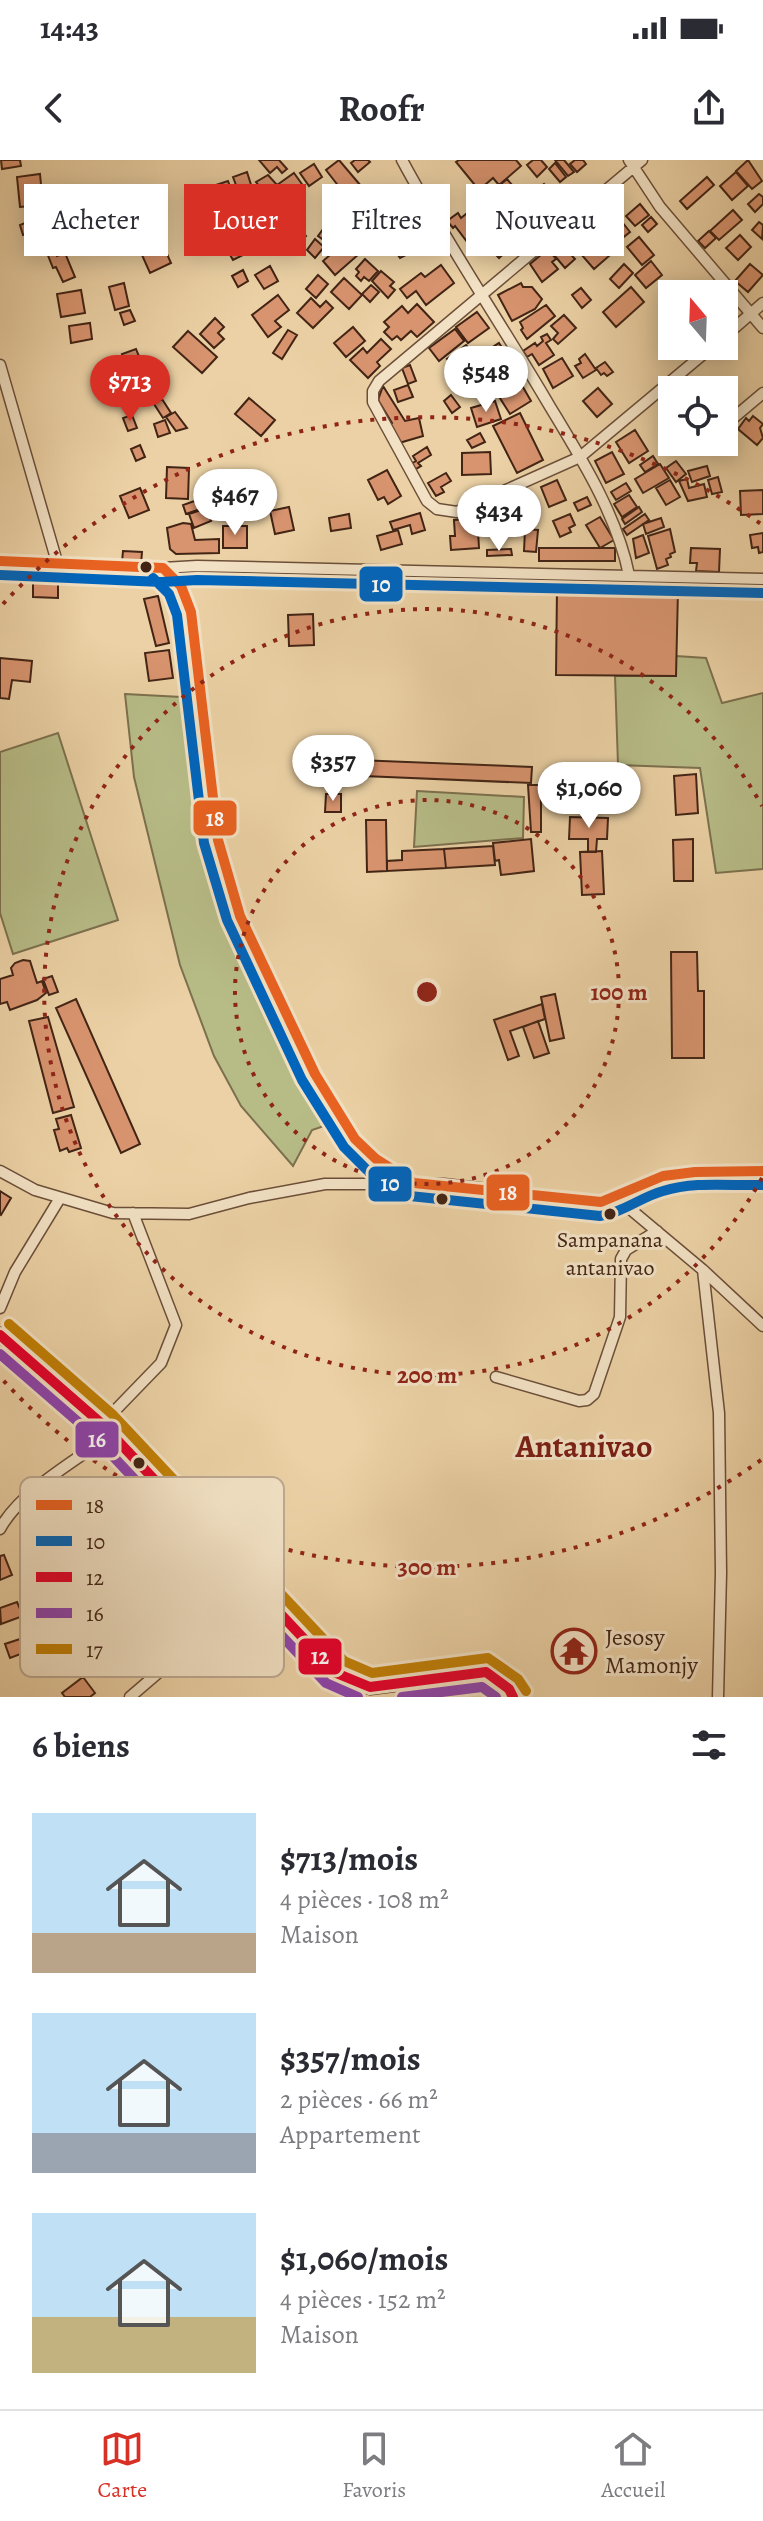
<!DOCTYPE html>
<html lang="fr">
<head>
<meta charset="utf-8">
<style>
	:root { --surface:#fff; --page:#f7f7f7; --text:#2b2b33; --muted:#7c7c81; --line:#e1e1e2; --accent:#d93025 }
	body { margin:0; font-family:Alegreya,serif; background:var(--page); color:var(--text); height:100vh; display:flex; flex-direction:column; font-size:30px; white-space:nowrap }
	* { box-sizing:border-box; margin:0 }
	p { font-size:26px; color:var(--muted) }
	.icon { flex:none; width:44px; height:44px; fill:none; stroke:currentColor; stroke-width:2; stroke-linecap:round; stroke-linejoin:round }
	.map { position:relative; height:1537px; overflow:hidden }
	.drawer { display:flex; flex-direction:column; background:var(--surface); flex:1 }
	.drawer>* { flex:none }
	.guide { position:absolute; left:24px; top:24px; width:716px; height:72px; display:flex; gap:16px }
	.needle { width:52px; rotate:341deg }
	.controls { position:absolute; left:658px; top:120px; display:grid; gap:16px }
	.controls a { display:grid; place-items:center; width:80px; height:80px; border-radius:0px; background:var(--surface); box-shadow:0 4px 20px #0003; font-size:40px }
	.price { position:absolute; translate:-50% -68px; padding:0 18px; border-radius:28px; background:#fff; color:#222; font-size:26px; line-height:52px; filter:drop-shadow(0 2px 4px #0008) }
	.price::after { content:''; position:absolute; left:50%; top:48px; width:24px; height:18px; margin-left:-12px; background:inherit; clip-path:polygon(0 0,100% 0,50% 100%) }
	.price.on { background:var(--accent); color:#fff }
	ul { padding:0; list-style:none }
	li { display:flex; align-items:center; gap:24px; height:200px; padding:0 32px }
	li span { display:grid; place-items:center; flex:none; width:224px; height:160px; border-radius:0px; color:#555 }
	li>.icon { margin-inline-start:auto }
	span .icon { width:96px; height:96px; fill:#fffc; stroke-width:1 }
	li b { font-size:34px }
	h2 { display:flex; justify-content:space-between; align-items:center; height:96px; padding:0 32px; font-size:34px }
	.chip { padding:0 28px; border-radius:0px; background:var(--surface); box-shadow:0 4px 20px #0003; font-size:28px; line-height:72px }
	.chip.on { background:var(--accent); color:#fff }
	.status { display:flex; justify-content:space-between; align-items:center; height:56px; padding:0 40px; background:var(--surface); direction:ltr }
	.status svg { height:22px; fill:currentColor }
	header { display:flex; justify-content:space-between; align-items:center; height:104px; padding:0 32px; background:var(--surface); font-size:36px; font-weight:600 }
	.dock { display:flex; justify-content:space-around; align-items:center; height:112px; border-top:2px solid var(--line); background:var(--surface); font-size:22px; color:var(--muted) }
	.dock a { display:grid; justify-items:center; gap:4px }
	.dock .on { color:var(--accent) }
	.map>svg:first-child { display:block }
	.green { fill:#b7bc87; stroke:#7c704e; stroke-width:2 }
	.building { fill:#d8946f; stroke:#422415; stroke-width:2 }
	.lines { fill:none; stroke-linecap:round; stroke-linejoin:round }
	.street-casing { stroke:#6c4f39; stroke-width:13 }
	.secondary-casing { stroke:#422415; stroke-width:17 }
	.street { stroke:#f2e1c4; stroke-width:10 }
	.secondary { stroke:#f2e1c4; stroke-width:14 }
	.bus-1-casing { stroke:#f2e1c4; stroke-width:16 }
	.bus-2-casing { stroke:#f2e1c4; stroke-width:16 }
	.bus-3-casing { stroke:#f2e1c4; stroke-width:16 }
	.bus-4-casing { stroke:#f2e1c4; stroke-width:16 }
	.bus-5-casing { stroke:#f2e1c4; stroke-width:16 }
	.bus-1 { stroke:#e96221; stroke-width:10 }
	.bus-2 { stroke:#0065bd; stroke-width:10 }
	.bus-3 { stroke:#e4002b; stroke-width:10 }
	.bus-4 { stroke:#8e44ad; stroke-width:10 }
	.bus-5 { stroke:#c17f06; stroke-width:10 }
	.ring { fill:none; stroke:#8f2418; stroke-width:4; stroke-dasharray:4 8 }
	.bus-dot { fill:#422415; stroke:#f2e1c4; stroke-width:3 }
	.labels { text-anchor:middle; stroke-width:6; stroke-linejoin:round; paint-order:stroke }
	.bus-label { font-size:22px; fill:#422415; stroke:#f2e1c4 }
	.poi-label { font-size:24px; fill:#422415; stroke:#f2e1c4; text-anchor:start }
	.district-label { font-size:32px; font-weight:bold; fill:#7a1f14; stroke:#f2e1c4 }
	.key { fill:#f2e1c4; stroke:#bda890; stroke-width:2 }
	.key-label { font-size:22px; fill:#422415 }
	.centre { fill:#8f2418; stroke:#f2e1c4; stroke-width:4 }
	.ring-label { font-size:24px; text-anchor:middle; font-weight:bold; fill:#8f2418; stroke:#f2e1c4; stroke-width:6; stroke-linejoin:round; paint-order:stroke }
	.line-badge { stroke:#f2e1c4; stroke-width:3 }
	.badge-label { font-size:22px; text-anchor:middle; font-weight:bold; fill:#fff }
</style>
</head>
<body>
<div class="status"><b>14:43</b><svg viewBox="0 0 49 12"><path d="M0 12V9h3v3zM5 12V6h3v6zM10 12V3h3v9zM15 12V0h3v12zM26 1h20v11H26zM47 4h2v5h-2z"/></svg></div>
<header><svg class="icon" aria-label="back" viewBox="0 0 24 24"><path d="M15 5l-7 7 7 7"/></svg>Roofr<svg class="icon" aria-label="share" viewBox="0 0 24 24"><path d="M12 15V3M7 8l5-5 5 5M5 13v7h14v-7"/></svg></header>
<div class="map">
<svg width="763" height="1537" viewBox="0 0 763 1537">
	<rect width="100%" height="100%" fill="#ebd1a5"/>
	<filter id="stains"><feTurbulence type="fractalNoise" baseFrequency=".0025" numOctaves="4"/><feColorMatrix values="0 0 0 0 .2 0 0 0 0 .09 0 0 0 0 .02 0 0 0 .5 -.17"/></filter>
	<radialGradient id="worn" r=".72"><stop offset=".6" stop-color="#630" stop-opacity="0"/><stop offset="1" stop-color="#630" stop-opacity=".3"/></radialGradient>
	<path class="green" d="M676 496 706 498 722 543 763 533V709L716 713 700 608 618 605 615 516H676Z
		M125 534 200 538 211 633 240 756 342 960 312 970 293 1006 241 946 214 896 180 805 134 617Z
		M58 573 118 760 13 794 0 753V592Z
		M417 631 524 637 523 678 414 687Z"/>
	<path class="building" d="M1 0H20L21 6 2 9Z
		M259 0H279L287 9 282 13 277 7 270 13Z
		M339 0 361 26 343 41 335 32 340 28 326 10Z
		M355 0H368L370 2 358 12 351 3Z
		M459 0H516L521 6 499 25 493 18 479 30 456 2Z
		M533 0H541L547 7 537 17 527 5Z
		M555 0H564L574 12 568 16Z
		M575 0H583L586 4 577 12 570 4Z
		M748 0 762 21 752 29 736 11Z
		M555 3 566 17 560 22 549 9Z
		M314 4 322 17 309 26 300 13Z
		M247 12 252 28 239 33 233 17Z
		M736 12 748 26 732 40 720 26Z
		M294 13 304 27 294 35 290 44 283 37 273 44 256 22 268 15 277 25Z
		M40 14 43 45 20 47 17 17Z
		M707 17 714 25 687 49 680 41Z
		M507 19 519 33 504 45 492 32Z
		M228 21 236 43 215 51 207 28Z
		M544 24 558 39 546 49 533 34Z
		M82 26 94 56 76 64 63 33Z
		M187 30 206 32V39H199V56H187Z
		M759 34 763 37V44L755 52 748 44Z
		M516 37 521 43 528 37 540 51 526 63 516 51 513 53 507 46Z
		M493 39 528 72 499 98 483 81 493 72 498 77 507 68 485 50Z
		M258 40 269 54 261 60 258 56 255 58 247 47Z
		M384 41 401 62 387 74 392 80 375 94 367 84 378 75 364 58Z
		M640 44 649 55 635 66 626 56Z
		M476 46 485 58 481 62 487 69 468 83 455 66 453 68 447 61 458 53 461 58Z
		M43 47 50 66 23 75 20 65 30 61 28 53Z
		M129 49 134 59 121 65 116 55Z
		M733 50 742 60 719 80 710 71Z
		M615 53 630 72 616 83 601 64Z
		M288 55 297 68 279 81 270 68Z
		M332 57 346 67 332 86 318 76Z
		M651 57 657 64 648 72 642 65Z
		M759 62 763 65 762 79 752 70Z
		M48 68 56 80 38 93 29 81Z
		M301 69 306 76 291 88 286 80Z
		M418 69 422 77 418 79 422 87 400 98 390 83Z
		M709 71 716 78 705 88 698 81Z
		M589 73 609 96 594 109 574 86Z
		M740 75 751 87 738 100 726 88Z
		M159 76 171 103 150 113 138 86Z
		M243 76 251 91 233 100 225 86Z
		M639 77 654 95 642 105 627 87Z
		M315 79 324 87 315 98 307 90Z
		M347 80 359 94 335 115 323 101Z
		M560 83 575 99 565 108 554 95 557 92 554 89Z
		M548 89 556 99 552 102 558 109 542 122 530 104Z
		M55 90 57 96 65 93 75 117 63 122 56 107 53 108 47 93Z
		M365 99 378 111 369 121 364 117 361 121 356 116 359 112 356 109Z
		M651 101 662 115 646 128 635 115Z
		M624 104 633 113 619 128 610 119Z
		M750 104 763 115 748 132 735 121Z
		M441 105 454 123 426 145 416 131 407 138 400 129 421 113 425 117Z
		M270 106 278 121 264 129 255 115Z
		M243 110 248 121 238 127 232 116Z
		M381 111 394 122 390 126 395 130 388 138 372 121Z
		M318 115 328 124 316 138 306 129Z
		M344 118 362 135 349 149 331 132Z
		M124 123 129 146 115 150 109 127Z
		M521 123 523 127H532L542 139 535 149 512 161 498 135Z
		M371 125 379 132 370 142 362 134Z
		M631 127 644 142 616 167 603 152Z
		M581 128 591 140 582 148 572 135Z
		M81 130 85 153 61 157 57 134Z
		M278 135 289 150 275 161 281 167 268 177 252 155Z
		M311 138 320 147 326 141 333 148 313 168 297 153Z
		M417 144 434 162 417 177 411 171 401 180 397 176 392 180 384 172 389 167 384 162 402 146 408 153Z
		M546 145 555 156 527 179 521 170 523 168 520 162Z
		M130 150 135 161 124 165 120 153Z
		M477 152 489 168 468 183 456 167Z
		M564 155 576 168 558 184 553 179 558 173 551 166Z
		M215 158 224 167 218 173 224 179 214 188 200 174Z
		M90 163 92 179 71 183 69 166Z
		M353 167 365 181 346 197 334 183Z
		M455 169 464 181 439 201 429 188Z
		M288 170 297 175 282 199 273 193Z
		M188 171 217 197 202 213 173 187Z
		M547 174 551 180 546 183 554 195 539 205 532 194 527 197 523 191 535 183 537 186 543 181 541 177Z
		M381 179 391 189 377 202 380 206 368 218 350 200 363 188 367 193Z
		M499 183 509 198 492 209 482 194Z
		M466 185 472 192 453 206 447 199Z
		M136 189 140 199 125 204 122 194Z
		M585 194 596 210 583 218 575 206 581 203 579 199Z
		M562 198 573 216 553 228 543 209Z
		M471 200 479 216 468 222 460 206Z
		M605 202 613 212 607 216 604 213 601 215 596 208Z
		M509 203 518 217 498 228 490 214Z
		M410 205 416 221 408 224 402 208Z
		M484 218 493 235 482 240 473 224Z
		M149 220 152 230 142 234 138 224Z
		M520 222 531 241 510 254 498 235Z
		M408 225 413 237 398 242 394 230Z
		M383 226 405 261 419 258 423 276 399 283 388 266 392 263 378 240Z
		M598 228 612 244 597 257 583 241Z
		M451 235 460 247 452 253 444 241Z
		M249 238 275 260 261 276 235 254Z
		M162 239 171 253 163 258 154 244Z
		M495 241 501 259 477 267 471 248Z
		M672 251V274L660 260Z
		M175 252 187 268 176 271 166 257Z
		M520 253 543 300 517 313 493 266Z
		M132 255 137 268 128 271 123 258Z
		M753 256 763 264 760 268 763 278 757 285 738 269 746 258 749 261Z
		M165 260 170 273 158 277 154 264Z
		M635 270 648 291 629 303 616 282Z
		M480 273 485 282 472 288 467 280Z
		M140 285 145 297 136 301 131 289Z
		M427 287 431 295 418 303 421 306 414 310 411 304 416 301 413 296Z
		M490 292 491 314 462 315V293Z
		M612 292 624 314 606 323 595 301Z
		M653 296 658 304 645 312 640 305Z
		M676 301 686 314 676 322 666 308Z
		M660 304 669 318 643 333 635 319Z
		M707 306 710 316 692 322 688 311Z
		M167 307 189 308 188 339 166 338Z
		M387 310 401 336 388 344 384 337 378 340 368 320Z
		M446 313 451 321 441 327 444 332 436 336 428 323Z
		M718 317 722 332 712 334 708 320Z
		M687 319 689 328 704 324 707 337 688 341 679 321Z
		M557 320 566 340 549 347 541 327Z
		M670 320 680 337 666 345 656 328Z
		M626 323 631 331 616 340 611 332Z
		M140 328 149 350 129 358 120 336Z
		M763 330V354L741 355 740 331Z
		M629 335 637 347 622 357 614 344Z
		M516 337 524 354 501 365 493 349Z
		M587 337 591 345 578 351 574 343Z
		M200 339 203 348 186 354 183 345Z
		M289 347 294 370 275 374 270 351Z
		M639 347 642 352 625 364 622 359Z
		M207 348 211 361 194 368 189 354Z
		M420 353 425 370 412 374 410 365 393 370 390 362Z
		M349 354 351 368 331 371 329 358Z
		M477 354 479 388 451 390 450 376H455L454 360 468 359V355Z
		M570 354 575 365 569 368 571 372 560 377 553 361Z
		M645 354 649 360 627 375 623 369Z
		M600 357 614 380 600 388 586 365Z
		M661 358 664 367 646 374 643 364Z
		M183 363 191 364 195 380 219 379V393L176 394 170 389 167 368Z
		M223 366H247V388H223Z
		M525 369 538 370 536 392 524 391Z
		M670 369 675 392 670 394 671 397 666 399 668 405 657 409 648 376Z
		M398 370 402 384 381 390 377 376Z
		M763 373V392L759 393 758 387 752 388 750 375Z
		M643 375 649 393 636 398 633 379Z
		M539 388H615V401H539Z
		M691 388 720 389 719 412 696 411 697 403H690Z
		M511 389 512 395 487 396V390Z
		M123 391 142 392 141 404 122 402Z
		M33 415H58V438L33 437Z
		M557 428 678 430 676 516 556 515Z
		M158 436 169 483 156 486 144 439Z
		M313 454 314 485 289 486 288 455Z
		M169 490 173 518 149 521 145 493Z
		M0 498 32 501 30 522 12 520 9 539 0 538Z
		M357 600 532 607 531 623 363 616 331 621 326 607Z
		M696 614 698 653 676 655 674 616Z
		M528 625H541V672H531Z
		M326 634H341V652H325Z
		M570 657 608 658 607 679H597L596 692H588V679H569Z
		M366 660H386L387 711 367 712Z
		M531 679 534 711 501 715 499 700 495 701 493 683Z
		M693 679V721H674L673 680Z
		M493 686 495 705 446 708 444 689Z
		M444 689 446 708 387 711V701L402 700V691Z
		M602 691 604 734 582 735 580 692Z
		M671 792H697L698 831H704V898H672Z
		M23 800 30 801 37 823 42 821 46 833 37 840 10 850 7 842 0 844V819L13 815 11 808 15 803Z
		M52 816 58 832 49 835 43 819Z
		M555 834 564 878 550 881 541 837Z
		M76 839 140 984 121 993 56 848Z
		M542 844 545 859 510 871 519 896 508 900 494 860Z
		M48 857 74 947 53 953 29 861Z
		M538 861 549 893 534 898 523 867Z
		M71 955 81 988 69 992 67 988 60 991 54 970 59 969 56 959Z
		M0 1031 11 1038 1 1055 0 1054Z
		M4 1395 12 1415 0 1420V1396Z
		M17 1442 23 1456 1 1464 0 1448Z
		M29 1476 34 1489 10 1498 5 1484Z
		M83 1517 95 1533 90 1537H65L62 1533Z"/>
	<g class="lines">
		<g class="street-casing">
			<path id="street" d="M402 0C447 84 501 163 549 245 581 298 617 355 629 415
				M629 0 660 47 763 168
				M642 0 379 221 373 231V242L427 341 437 349 457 352 580 297 713 186
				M724 177 763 143
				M0 205 57 402
				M731 260 763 233
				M0 401 163 408 197 406 763 419
				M163 408 181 426 191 452 218 680 240 756 315 914 342 960 355 979 376 999 413 1023
				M0 1011 35 1030 113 1053 189 1054 249 1038 325 1024H444L601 1042C626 1035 647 1017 673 1014 702 1009 734 1012 763 1011
				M617 1038 703 1110 763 1166
				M703 1110 719 1253 721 1413 718 1537
				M0 1148 15 1112 60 1038
				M496 1217 579 1241 587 1240 594 1234 620 1157 621 1099 626 1090 657 1071
				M102 1264 161 1203 176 1165 133 1053
				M0 1369C20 1331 77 1300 112 1274
				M130 1537 257 1428"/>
		</g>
		<g class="secondary-casing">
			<path id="secondary" d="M0 1175 102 1264 336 1513 370 1527 486 1512 509 1529 513 1537"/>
		</g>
		<use href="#street" class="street"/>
		<use href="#secondary" class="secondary"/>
		<g class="bus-1-casing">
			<path id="bus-1" d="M0 401 163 408
				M163 408 181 426 191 452 218 680 240 756 315 914 355 979 376 999 414 1023 601 1042 663 1016 695 1012 763 1011"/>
		</g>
		<g class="bus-2-casing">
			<path id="bus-2" d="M0 415 162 422 197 420 763 433
				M153 418 169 434 177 455 204 683 227 760 302 920 344 987 367 1010 410 1036 600 1056C622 1053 641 1037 663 1031 695 1021 730 1026 763 1025"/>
		</g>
		<g class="bus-3-casing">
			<path id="bus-3" d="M0 1175 102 1264 336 1513 370 1527 486 1512 509 1529 513 1537"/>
		</g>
		<g class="bus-4-casing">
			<path id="bus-4" d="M0 1194 92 1274 326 1523 358 1537
				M402 1537 482 1527 496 1537"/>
		</g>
		<g class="bus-5-casing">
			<path id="bus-5" d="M9 1164 112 1254 344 1501 372 1513 488 1498 518 1519 526 1531"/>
		</g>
		<use href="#bus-1" class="bus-1"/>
		<use href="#bus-2" class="bus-2"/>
		<use href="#bus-3" class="bus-3"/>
		<use href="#bus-4" class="bus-4"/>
		<use href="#bus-5" class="bus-5"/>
	</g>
	<g class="ring">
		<circle cx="427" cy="832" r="192"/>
		<path d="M762 1018A383 383 0 1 1 762 646"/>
		<path d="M761 1300A575 575 0 0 1 3 1220M3 444A575 575 0 0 1 761 364"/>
	</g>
	<defs>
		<g id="temple-ring" transform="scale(2.3)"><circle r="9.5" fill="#f2e1c4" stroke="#8f2418" stroke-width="1.5"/><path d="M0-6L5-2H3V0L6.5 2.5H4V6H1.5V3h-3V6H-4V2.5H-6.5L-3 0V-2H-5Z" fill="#8f2418"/></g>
	</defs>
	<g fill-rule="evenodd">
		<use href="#temple-ring" x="574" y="1491"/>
	</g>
	<g class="bus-dot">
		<circle cx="146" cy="407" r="7"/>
		<circle cx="442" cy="1039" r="7"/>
		<circle cx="610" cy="1054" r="7"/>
		<circle cx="139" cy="1303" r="7"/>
	</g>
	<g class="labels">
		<g class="bus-label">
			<text x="610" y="1087">Sampanana<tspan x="610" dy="28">antanivao</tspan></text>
		</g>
		<g class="poi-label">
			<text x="605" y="1485">Jesosy<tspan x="605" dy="28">Mamonjy</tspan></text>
		</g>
		<g class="district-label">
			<text x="584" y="1297">Antanivao</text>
		</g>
	</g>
	<rect x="20" y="1317" width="264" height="200" rx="12" class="key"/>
	<rect x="36" y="1340" width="36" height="10" fill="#e96221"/>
	<rect x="36" y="1376" width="36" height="10" fill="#0065bd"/>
	<rect x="36" y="1412" width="36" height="10" fill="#e4002b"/>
	<rect x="36" y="1448" width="36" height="10" fill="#8e44ad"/>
	<rect x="36" y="1484" width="36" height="10" fill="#c17f06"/>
	<g class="key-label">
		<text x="86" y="1353">18</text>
		<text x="86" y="1389">10</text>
		<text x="86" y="1425">12</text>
		<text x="86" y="1461">16</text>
		<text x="86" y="1497">17</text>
	</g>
	<circle cx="427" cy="832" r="12" class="centre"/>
	<g class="ring-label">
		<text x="619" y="840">100 m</text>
		<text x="427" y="1223">200 m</text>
		<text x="427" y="1415">300 m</text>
	</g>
	<g class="line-badge">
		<rect x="358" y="405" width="46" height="38" rx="8" fill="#0065bd"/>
		<rect x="192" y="639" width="46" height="38" rx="8" fill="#e96221"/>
		<rect x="367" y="1005" width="46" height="38" rx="8" fill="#0065bd"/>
		<rect x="485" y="1013" width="46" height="39" rx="8" fill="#e96221"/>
		<rect x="74" y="1260" width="46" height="39" rx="8" fill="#8e44ad"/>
		<rect x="297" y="1477" width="46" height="39" rx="8" fill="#e4002b"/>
	</g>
	<g class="badge-label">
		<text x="381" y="432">10</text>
		<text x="215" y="666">18</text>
		<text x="390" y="1031">10</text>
		<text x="508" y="1040">18</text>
		<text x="97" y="1287">16</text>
		<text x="320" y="1504">12</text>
	</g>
	<rect width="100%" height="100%" filter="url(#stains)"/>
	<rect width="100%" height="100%" fill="url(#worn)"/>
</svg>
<div class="controls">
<a><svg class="needle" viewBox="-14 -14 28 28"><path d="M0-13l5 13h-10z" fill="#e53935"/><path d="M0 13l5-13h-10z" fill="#7c7c81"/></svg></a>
<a><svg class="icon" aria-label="locate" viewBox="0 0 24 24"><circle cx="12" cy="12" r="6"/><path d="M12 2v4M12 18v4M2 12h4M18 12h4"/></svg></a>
</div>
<b class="price" style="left:486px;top:254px">$548</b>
<b class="price on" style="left:130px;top:263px">$713</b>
<b class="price" style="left:235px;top:377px">$467</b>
<b class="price" style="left:499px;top:393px">$434</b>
<b class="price" style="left:333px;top:643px">$357</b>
<b class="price" style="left:589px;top:670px">$1,060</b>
<div class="guide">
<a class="chip">Acheter</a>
<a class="chip on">Louer</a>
<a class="chip">Filtres</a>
<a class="chip">Nouveau</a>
</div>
</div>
<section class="drawer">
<h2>6 biens<svg class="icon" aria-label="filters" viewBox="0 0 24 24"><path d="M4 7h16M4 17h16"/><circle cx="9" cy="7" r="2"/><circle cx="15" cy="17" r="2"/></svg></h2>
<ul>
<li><span style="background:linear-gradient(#bfe0f5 75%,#b9a48a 0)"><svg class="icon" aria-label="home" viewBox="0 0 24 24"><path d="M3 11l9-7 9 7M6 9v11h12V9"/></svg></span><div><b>$713/mois</b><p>4 pièces · 108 m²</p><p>Maison</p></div></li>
<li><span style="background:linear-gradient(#bfe0f5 75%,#9aa5b1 0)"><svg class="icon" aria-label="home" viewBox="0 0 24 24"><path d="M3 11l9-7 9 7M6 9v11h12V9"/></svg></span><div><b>$357/mois</b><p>2 pièces · 66 m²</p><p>Appartement</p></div></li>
<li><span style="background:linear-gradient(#bfe0f5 65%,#c2b280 0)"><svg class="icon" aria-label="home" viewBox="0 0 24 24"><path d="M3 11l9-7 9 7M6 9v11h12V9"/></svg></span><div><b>$1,060/mois</b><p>4 pièces · 152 m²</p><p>Maison</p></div></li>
</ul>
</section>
<nav class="dock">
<a class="on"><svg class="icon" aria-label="map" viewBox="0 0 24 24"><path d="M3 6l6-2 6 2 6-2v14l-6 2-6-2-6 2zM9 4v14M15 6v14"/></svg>Carte</a>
<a><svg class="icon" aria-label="saved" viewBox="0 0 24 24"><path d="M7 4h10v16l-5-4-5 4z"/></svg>Favoris</a>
<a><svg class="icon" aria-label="home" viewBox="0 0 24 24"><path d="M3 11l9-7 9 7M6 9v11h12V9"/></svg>Accueil</a>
</nav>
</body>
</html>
